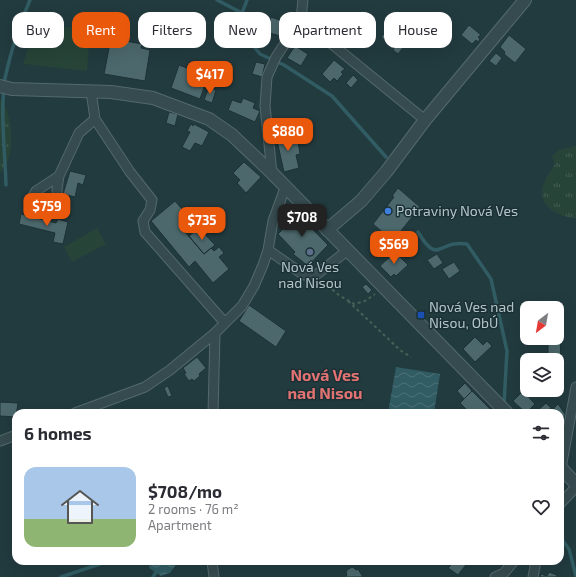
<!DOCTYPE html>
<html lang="en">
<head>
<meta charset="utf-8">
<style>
	:root { --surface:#fff; --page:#f7f7f7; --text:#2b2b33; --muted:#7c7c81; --accent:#ea580c }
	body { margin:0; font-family:"Exo 2",sans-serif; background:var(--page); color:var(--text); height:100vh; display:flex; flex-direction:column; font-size:15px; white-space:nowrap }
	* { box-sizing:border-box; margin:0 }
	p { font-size:13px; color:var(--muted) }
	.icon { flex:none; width:22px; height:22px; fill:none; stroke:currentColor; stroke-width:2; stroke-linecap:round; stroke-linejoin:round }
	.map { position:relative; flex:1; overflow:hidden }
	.drawer { position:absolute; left:12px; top:409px; width:552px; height:156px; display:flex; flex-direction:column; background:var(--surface); border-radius:12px; box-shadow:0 4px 16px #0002 }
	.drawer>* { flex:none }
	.banner { position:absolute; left:12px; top:12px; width:552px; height:36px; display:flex; gap:8px }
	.needle { width:26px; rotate:211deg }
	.buttons { position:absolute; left:520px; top:301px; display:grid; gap:8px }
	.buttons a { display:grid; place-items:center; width:44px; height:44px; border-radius:8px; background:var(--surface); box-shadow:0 4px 16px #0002; font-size:20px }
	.price { position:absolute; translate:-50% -34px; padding:0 9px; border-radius:8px; background:var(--accent); color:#fff; font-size:13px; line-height:26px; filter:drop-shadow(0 1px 2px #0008) }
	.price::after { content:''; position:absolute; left:50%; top:24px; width:12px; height:9px; margin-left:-6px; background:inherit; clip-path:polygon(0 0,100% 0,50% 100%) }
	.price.selected { background:#222; color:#fff }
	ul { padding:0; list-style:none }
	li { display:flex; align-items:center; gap:12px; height:100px; padding:0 12px }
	li span { display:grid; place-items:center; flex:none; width:112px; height:80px; border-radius:12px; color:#555 }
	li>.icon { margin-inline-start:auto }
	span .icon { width:48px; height:48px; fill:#fffc; stroke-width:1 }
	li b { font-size:17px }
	h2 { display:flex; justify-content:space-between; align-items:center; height:48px; padding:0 12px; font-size:17px }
	.pill { padding:0 14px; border-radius:12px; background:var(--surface); box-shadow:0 4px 16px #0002; font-size:14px; line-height:36px }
	.pill.selected { background:var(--accent); color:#fff }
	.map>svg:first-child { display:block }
	.grass { fill:url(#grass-tufts) }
	.pitch { fill:#274439 }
	.water { fill:url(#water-waves) }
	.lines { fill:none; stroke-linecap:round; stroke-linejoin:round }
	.stream { stroke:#315c63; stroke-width:3.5 }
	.building { fill:#4c686c; stroke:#1d3236 }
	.minor-casing { stroke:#54696d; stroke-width:11 }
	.tertiary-casing { stroke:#54696d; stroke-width:14 }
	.path { stroke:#466158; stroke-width:2; stroke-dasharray:3 3; stroke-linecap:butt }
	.minor { stroke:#364b4f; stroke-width:9 }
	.tertiary { stroke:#364b4f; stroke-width:12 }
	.shop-dot { fill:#3f7fe0; stroke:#1b3034; stroke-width:1.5 }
	.service-dot { fill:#5c6f8a; stroke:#1b3034; stroke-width:1.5 }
	.transit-dot { fill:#1a4fb4; stroke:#1b3034; stroke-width:1.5 }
	.labels { text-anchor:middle; stroke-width:3; stroke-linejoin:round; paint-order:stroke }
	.poi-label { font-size:14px; fill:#b2c6ca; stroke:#1b3034; text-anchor:start }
	.quarter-label { font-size:16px; font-weight:bold; fill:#e27373; stroke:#1b3034 }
</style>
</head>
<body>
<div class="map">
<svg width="576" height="577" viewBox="0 0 576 577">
	<defs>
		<pattern id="grass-tufts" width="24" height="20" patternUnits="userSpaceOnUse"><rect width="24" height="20" fill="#274439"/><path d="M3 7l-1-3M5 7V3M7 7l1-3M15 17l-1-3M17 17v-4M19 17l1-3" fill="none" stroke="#445e54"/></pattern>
		<pattern id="water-waves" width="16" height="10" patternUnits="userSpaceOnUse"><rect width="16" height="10" fill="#315c63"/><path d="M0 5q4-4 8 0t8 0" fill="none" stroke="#4c7278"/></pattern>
	</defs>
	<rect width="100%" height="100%" fill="#223b3f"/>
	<path class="grass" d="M0 100C12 111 14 146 8 160 6 164 3 169 0 173Z
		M576 146V218H573C557 216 538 206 543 186 545 179 551 171 555 164L552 156 559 150Z"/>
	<path class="pitch" d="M36 23 90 30 87 71 23 64Z
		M97 228 106 244 72 262 64 247Z"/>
	<path class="water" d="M396 367 440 374 434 413H388Z
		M150 561H176L177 563 170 573 161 576 149 568Z"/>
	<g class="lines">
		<path class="stream" d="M217 0 242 13
			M247 0 242 13 247 38 260 54 284 65 332 96 386 157
			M6 185C5 152 0 111 5 78 11 51 19 25 30 0
			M418 232C439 267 438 239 467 244L491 279 507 351 504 404
			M560 537 569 549 576 576
			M61 577 106 562 122 561
			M153 577 158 569"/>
	</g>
	<path class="building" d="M271 17 285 22 280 36 266 32Z
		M76 19 85 20 84 29 75 27Z
		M469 25 481 35 478 37 480 39 478 42 476 40 472 44 461 35Z
		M389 28 407 43 398 54 393 50 394 48 381 37Z
		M509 35 526 49 515 63 504 54 505 52 500 47Z
		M120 40 142 44 141 48 150 50 145 81 104 74 110 43 119 45Z
		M295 46 308 54 301 66 287 58Z
		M496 53 502 58 496 66 489 61Z
		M334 60 345 69 341 72 343 74 337 81 334 78 330 82 322 74Z
		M256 62 265 64 262 77 252 74Z
		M179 65 208 76 200 99 171 88Z
		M353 75 358 80 351 88 346 83Z
		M209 87 216 90 212 103 204 100Z
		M243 98 255 103 253 108 260 111 255 122 228 110 232 100 241 103Z
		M169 112 178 114 175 126 166 123Z
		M191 124 193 126 194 124 209 132 202 146 195 143 190 151 182 147 190 132 187 131Z
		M291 133 293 142 298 141 300 154 296 155 299 168 284 172 276 136Z
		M244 162 261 177 246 193 237 183 240 180 233 173Z
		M70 171 86 175 83 185 78 183 75 197 63 194Z
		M398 188 420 207 393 241 373 224 394 197 392 196Z
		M175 201 189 217 179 225 204 254 211 248 214 251 219 247 224 253 219 257 229 269 213 283 195 261 189 267 151 221Z
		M291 207 328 245 308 266 293 254 295 252 278 234 284 228 281 226 288 219 284 215Z
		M21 214 56 223 58 219 68 222 63 244 53 242 55 233 19 224Z
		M199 228 215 245 204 254 189 236Z
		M395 252 408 265 396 276 394 274 391 277 380 266Z
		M437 254 443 263 434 269 427 260Z
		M454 262 460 271 449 279 442 269Z
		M366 284 372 290 368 294 362 287Z
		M249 305 286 331 276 347 239 321Z
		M557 332H560L561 365H557V360H548V338H557Z
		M475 337 483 345 487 341 492 346 475 362 463 349Z
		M197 357 206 368 199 374 200 376 194 381 192 379 189 381 184 374 186 373 183 368Z
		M465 383 472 391 464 399 457 391Z
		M168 386 172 396 168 397 164 388Z
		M472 391 491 410 488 413H464L467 410 460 403Z
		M523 391 535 404 526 413 513 401Z
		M0 402 18 403 16 417 0 416Z
		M546 403 551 408 545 413H535Z
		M558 404 565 414 564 423 560 417V413H557L554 408Z
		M447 561H469L458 575 448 568 451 565Z
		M352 567 354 568 356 570 358 569 363 577H345L347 575 346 572 347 570Z
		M549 572 557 575 556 577H540L541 574 547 576Z"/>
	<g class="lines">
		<g class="minor-casing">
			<path id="minor" d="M301 19 425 120
				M91 91 95 119 130 172 152 200 150 210 143 221 145 232 225 323
				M272 173 265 106 267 77 276 57 301 19 303 0
				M59 176 57 189 58 207 55 210 51 212 35 208 32 204V198L36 191 59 176 79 133 95 119
				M268 250 304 275H316L348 250
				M75 413 145 387 170 370 215 333 242 306 254 286 263 265 268 250 273 221 285 188
				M213 413 215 333
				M0 441 16 435
				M561 468 576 387
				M560 504 576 487
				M212 561 214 577
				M495 577 504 573 514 561
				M533 577 536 561"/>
		</g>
		<g class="tertiary-casing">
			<path id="tertiary" d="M0 86 12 89 111 92 153 98 209 119 232 135 272 173 507 413
				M327 230 361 201 386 172 425 120 525 0
				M560 467 576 484"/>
		</g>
		<path class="path" d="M323 282 340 296 354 304 365 301 375 294
			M348 301 400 350 411 357"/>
		<use href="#minor" class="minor"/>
		<use href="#tertiary" class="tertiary"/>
	</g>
	<circle class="shop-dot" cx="388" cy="211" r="4"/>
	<circle class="service-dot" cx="310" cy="252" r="4"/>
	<rect class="transit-dot" x="417" y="311" width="8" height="8" rx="2"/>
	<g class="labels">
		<g class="poi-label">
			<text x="396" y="216">Potraviny Nová Ves</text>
			<text x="310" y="272" text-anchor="middle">Nová Ves<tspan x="310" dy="16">nad Nisou</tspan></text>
			<text x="429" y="312">Nová Ves nad<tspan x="429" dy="16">Nisou, ObÚ</tspan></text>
		</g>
		<g class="quarter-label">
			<text x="325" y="381">Nová Ves<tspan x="325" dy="18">nad Nisou</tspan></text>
		</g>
	</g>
</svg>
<div class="buttons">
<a><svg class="needle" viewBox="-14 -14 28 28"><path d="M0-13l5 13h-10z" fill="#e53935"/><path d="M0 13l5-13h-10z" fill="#7c7c81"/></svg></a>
<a><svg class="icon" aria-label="layers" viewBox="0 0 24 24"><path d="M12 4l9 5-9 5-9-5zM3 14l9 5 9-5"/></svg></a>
</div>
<b class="price" style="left:210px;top:95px">$417</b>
<b class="price" style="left:288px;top:152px">$880</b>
<b class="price" style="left:47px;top:227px">$759</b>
<b class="price selected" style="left:302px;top:238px">$708</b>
<b class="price" style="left:202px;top:241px">$735</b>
<b class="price" style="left:394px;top:265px">$569</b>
<div class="banner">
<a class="pill">Buy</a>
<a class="pill selected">Rent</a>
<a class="pill">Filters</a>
<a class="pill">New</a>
<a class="pill">Apartment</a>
<a class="pill">House</a>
</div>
<section class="drawer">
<h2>6 homes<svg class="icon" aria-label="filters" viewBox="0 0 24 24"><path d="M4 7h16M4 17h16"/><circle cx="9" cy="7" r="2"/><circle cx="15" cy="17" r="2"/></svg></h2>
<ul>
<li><span style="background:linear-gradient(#a9c7e8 65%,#8fb573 0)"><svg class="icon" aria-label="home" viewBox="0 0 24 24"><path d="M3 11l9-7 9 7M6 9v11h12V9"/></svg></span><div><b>$708/mo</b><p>2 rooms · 76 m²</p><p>Apartment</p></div><svg class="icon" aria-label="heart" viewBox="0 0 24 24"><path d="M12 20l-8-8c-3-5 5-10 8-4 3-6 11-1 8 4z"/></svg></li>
</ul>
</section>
</div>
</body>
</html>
